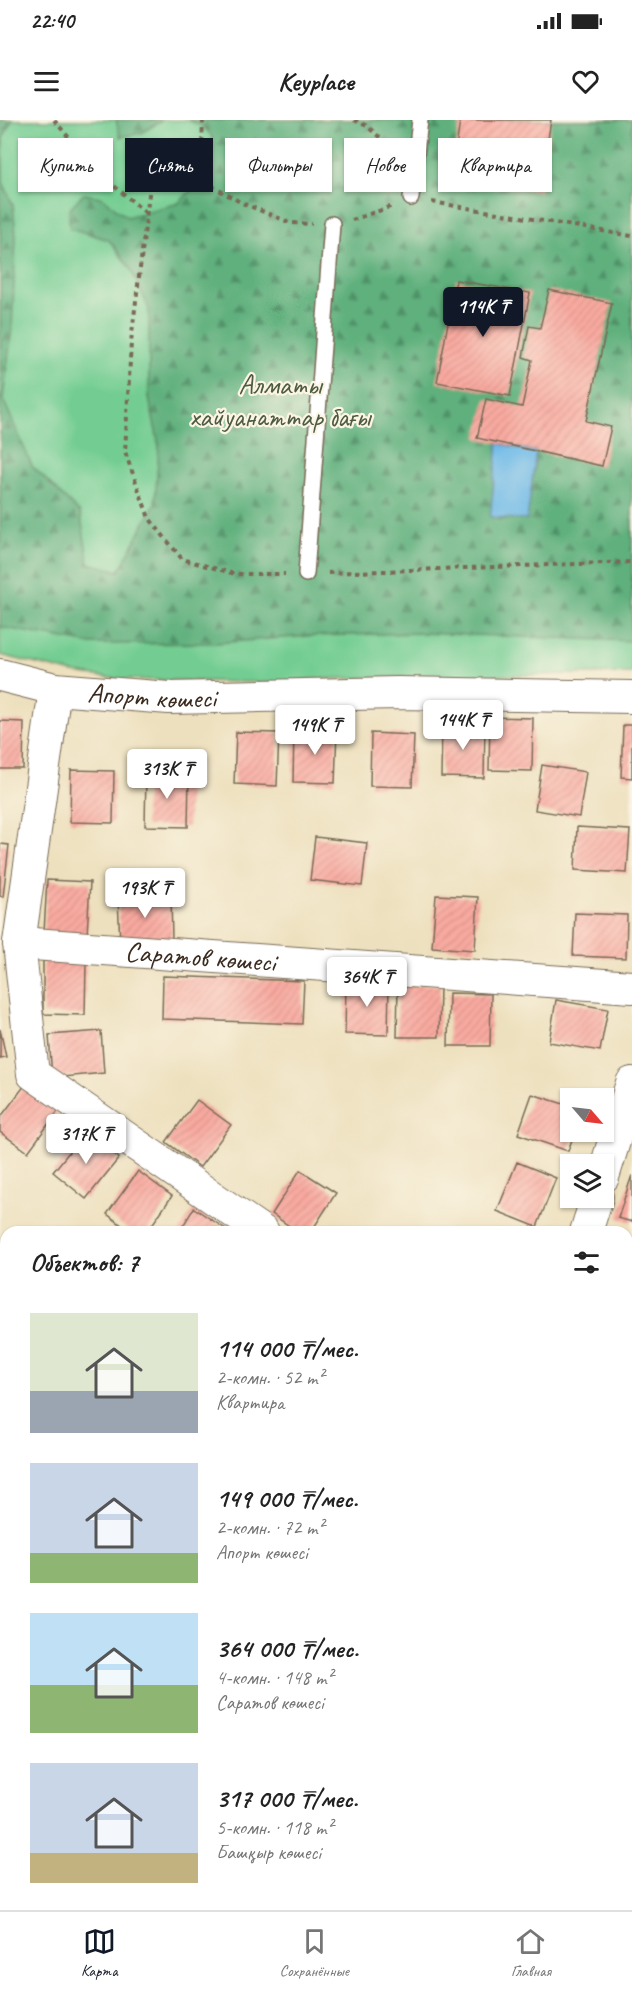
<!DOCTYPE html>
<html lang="ru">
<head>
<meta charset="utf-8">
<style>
	:root { --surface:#fff; --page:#f2f2f2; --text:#222; --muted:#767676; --line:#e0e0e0; --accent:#111827 }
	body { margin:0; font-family:Caveat,sans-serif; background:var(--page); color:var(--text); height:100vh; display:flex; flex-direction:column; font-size:22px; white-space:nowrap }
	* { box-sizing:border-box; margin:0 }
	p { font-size:20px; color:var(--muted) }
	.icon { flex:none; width:33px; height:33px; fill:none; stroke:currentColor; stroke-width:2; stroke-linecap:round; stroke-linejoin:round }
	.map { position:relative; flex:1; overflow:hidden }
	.details { position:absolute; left:0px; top:1106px; width:633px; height:686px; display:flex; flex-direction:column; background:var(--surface); border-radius:18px 18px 0 0; box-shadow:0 2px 4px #0004 }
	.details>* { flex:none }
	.hud { position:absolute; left:18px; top:18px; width:597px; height:54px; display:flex; gap:12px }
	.needle { width:39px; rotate:118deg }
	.buttons { position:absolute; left:560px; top:968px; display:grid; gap:12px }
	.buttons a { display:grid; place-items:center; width:54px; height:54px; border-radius:0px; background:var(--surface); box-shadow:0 2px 4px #0004; font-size:30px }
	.price { position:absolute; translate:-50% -51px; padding:0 14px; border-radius:6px; background:#fff; color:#222; font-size:20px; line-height:39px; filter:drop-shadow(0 2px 3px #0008) }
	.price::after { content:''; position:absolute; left:50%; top:36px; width:18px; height:14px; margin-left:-9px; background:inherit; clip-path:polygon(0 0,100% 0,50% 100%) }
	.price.active { background:var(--accent); color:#fff }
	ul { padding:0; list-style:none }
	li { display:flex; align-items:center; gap:18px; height:150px; padding:0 30px }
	li span { display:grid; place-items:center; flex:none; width:168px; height:120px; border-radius:0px; color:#555 }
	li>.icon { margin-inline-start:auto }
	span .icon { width:72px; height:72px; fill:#fffc; stroke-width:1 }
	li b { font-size:26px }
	h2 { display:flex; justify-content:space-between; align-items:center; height:72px; padding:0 30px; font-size:26px }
	.pill { padding:0 21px; border-radius:0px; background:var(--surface); box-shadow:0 2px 4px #0004; font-size:21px; line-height:54px }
	.pill.active { background:var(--accent); color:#fff }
	.status { display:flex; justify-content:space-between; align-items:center; height:42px; padding:0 30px; background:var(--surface); direction:ltr }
	.status svg { height:16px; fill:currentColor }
	header { display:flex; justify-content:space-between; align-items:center; height:78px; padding:0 30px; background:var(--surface); font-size:27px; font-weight:700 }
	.menu { display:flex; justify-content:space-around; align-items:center; height:84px; border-top:2px solid var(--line); background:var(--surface); font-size:16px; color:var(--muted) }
	.menu a { display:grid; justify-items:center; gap:3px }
	.menu .active { color:var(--accent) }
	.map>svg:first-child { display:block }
	.grass { fill:#73cd93; stroke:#577c58; stroke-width:1.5 }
	.forest { fill:url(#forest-firs); stroke:#4c6d4e; stroke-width:1.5 }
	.water { fill:#6ebae8; stroke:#547283; stroke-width:1.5 }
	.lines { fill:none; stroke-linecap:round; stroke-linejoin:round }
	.stream { stroke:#6ebae8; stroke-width:9 }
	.building { fill:url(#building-hatch) }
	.lane-casing { stroke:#796a56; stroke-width:18 }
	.street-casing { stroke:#796a56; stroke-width:34 }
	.path { stroke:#796a56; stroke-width:4; stroke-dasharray:4.5 4.5; stroke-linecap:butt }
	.lane { stroke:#fff; stroke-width:15 }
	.street { stroke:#fff; stroke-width:32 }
	.labels { text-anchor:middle; stroke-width:4.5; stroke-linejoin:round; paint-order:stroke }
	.park-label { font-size:28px; fill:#4c5b41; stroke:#fcf5e5 }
	.street-label { font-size:28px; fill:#3b2a1e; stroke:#fcf5e5 }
</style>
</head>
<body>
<div class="status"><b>22:40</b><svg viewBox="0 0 49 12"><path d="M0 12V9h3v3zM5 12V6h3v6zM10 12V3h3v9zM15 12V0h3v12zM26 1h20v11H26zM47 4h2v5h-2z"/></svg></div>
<header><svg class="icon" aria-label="menu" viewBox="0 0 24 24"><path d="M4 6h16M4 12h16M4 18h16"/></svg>Keyplace<svg class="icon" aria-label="heart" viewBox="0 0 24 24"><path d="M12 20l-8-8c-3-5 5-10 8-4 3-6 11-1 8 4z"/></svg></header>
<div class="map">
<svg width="632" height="1790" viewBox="0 0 632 1790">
	<defs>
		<pattern id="forest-firs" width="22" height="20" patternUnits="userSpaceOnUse" patternTransform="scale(1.5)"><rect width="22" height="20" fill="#5eb07d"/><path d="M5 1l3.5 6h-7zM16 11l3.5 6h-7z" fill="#4f8f66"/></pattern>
		<pattern id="building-hatch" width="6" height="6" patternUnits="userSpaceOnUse" patternTransform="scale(1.5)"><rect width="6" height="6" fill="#f9aaa0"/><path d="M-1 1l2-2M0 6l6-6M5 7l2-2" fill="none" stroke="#d69289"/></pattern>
	</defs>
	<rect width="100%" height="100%" fill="#fcf5e5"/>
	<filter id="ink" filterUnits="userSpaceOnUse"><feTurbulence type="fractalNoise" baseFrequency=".0167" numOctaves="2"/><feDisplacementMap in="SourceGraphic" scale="12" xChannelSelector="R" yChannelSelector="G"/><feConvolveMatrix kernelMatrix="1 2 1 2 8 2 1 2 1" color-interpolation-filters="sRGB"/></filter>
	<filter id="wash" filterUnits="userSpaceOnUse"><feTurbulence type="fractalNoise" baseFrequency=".008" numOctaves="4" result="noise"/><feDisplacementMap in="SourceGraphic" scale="24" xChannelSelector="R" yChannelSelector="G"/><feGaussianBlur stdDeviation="1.35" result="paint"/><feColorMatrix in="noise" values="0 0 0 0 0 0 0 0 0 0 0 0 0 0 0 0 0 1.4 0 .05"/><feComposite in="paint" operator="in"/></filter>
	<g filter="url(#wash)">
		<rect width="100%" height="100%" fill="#ede0be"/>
		<path class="grass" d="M0 0H632V553L311 559 282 563 117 559 74 553 0 535Z"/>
		<path class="forest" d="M0 0H12L3 18V62L13 85 16 115 12 208 3 279 32 346 80 393 89 443 119 451 155 384 159 326 149 278V189L130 148 109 120 70 108C67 89 70 86 84 74L101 77 127 97 179 83 209 51 212 16 203 7 188 0H632V521L420 513 309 516 215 523 91 524 0 507Z
			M116 0H162L142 13 120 17Z"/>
		<path class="water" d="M498 323 536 332 527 400 490 397Z"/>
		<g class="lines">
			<path class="stream" d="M0 1198 6 1205
				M627 1704 632 1708"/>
		</g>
		<g id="blocks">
			<path class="building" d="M460 0H551L540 71 452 58Z
				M456 160 530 173 510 276 437 262Z
				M549 170 612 183 586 301 611 307 602 346 477 318 486 279 522 287 532 240 523 237 529 206 540 208Z
				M490 597 533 598 532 651 489 650Z
				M0 601 24 602 23 649H0Z
				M442 604 485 605 484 658 441 657Z
				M623 605H632V658L621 657Z
				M294 609 337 610 335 663 293 662Z
				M236 612 279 613 277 666 234 664Z
				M371 613 414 615 412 667 370 666Z
				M542 645 586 652 579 697 535 690Z
				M71 650 114 651 113 703 70 702Z
				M146 653 189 654 188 707 145 706Z
				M577 707 630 710 627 753 575 750Z
				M315 717 367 723 362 766 310 760Z
				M0 724 9 725 3 777 0 776Z
				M47 760 90 762 87 815 44 812Z
				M436 775 478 777 475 830 432 827Z
				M171 776 172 819 120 822 118 779Z
				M575 793 627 795 626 838 573 836Z
				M43 841 86 842 85 895 43 894Z
				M163 856 304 861 302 904 162 899Z
				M346 861 389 862 388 915 345 914Z
				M398 864 440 865 439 917H397Z
				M449 873 491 874 490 926H448Z
				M556 880 608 889 600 931 549 922Z
				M0 909 6 937 0 938Z
				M101 911 104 953 52 958 49 915Z
				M25 965 59 990 28 1032 0 1012V998Z
				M532 974 570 986V1011H575L568 1031 518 1014Z
				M197 980 231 1005 200 1047 166 1022Z
				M86 1011 119 1038 86 1079 53 1052Z
				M517 1042 556 1058 537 1107 497 1091Z
				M300 1050 336 1073 311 1112H298L272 1094Z
				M138 1051 172 1076 147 1112H131L107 1094Z
				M632 1055V1102L618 1098Z
				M194 1088 230 1112H179Z
				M627 1140 632 1142V1187L627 1185Z
				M5 1762 6 1785H47L45 1790H0Z"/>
		</g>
	</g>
	<g filter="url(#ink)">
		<use href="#blocks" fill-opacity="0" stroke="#796a56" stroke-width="1.5"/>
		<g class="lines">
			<g class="lane-casing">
				<path id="lane" d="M411 78 420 0
					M306 454 332 104"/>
			</g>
			<g class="street-casing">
				<g id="street">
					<path id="s1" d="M0 555 55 569 169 578 398 573 632 577"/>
					<path d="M55 569 19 823 33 954 263 1112"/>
					<path id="s2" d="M19 823 632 867"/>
					<path d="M603 1057 632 963"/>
					<path d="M586 1112 597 1077"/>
					<path d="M627 1301 632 1303"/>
				</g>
			</g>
			<path class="path" d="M54 0 99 53 146 93
				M203 0 201 60 242 83 291 103 312 104
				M354 0 367 6 394 30
				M202 33 151 58 131 222 125 332 149 398 182 439 235 454H285
				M432 82 632 116
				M352 100 393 86
				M328 453 632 442"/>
			<use href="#lane" class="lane"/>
			<use href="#street" class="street"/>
		</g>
	</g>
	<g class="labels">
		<g class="park-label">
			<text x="280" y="274">Алматы<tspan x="280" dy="32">хайуанаттар бағы</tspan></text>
		</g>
		<g class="street-label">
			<text dy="10" stroke="none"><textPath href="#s1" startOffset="154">Апорт көшесі</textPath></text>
			<text dy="10" stroke="none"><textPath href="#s2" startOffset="182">Саратов көшесі</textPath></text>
		</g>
	</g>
</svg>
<div class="buttons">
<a><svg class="needle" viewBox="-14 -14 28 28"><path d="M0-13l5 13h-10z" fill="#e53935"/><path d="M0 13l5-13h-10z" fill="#767676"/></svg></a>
<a><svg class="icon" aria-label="layers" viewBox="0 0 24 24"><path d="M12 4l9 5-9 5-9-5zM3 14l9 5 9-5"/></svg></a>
</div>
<b class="price active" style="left:483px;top:218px">114K ₸</b>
<b class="price" style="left:463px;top:631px">144K ₸</b>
<b class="price" style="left:315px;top:636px">149K ₸</b>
<b class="price" style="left:167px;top:680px">313K ₸</b>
<b class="price" style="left:145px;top:799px">193K ₸</b>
<b class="price" style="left:367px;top:888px">364K ₸</b>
<b class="price" style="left:86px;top:1045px">317K ₸</b>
<div class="hud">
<a class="pill">Купить</a>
<a class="pill active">Снять</a>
<a class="pill">Фильтры</a>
<a class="pill">Новое</a>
<a class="pill">Квартира</a>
</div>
<section class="details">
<h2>Объектов: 7<svg class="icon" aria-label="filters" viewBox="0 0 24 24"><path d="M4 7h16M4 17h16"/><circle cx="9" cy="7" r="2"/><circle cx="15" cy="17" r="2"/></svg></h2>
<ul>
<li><span style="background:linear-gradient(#dfe7d0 65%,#9aa5b1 0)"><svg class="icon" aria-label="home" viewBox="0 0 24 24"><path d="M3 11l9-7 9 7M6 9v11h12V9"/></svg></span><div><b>114 000 ₸/мес.</b><p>2-комн. · 52 m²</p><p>Квартира</p></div></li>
<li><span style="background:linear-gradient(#c9d6e8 75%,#8fb573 0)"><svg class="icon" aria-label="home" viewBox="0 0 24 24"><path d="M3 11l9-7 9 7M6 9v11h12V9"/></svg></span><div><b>149 000 ₸/мес.</b><p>2-комн. · 72 m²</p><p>Апорт көшесі</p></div></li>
<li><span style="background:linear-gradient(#bfe0f5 60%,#8fb573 0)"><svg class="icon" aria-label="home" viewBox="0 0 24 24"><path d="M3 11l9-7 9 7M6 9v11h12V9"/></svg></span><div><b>364 000 ₸/мес.</b><p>4-комн. · 148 m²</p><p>Саратов көшесі</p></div></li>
<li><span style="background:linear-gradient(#c9d6e8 75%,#c2b280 0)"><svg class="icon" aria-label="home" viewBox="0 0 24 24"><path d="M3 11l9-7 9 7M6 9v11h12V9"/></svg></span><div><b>317 000 ₸/мес.</b><p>5-комн. · 118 m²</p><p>Башқыр көшесі</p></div></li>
</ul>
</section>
</div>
<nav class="menu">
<a class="active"><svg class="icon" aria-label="map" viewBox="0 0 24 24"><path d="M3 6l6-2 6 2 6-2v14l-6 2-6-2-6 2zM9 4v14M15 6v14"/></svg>Карта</a>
<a><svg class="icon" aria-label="saved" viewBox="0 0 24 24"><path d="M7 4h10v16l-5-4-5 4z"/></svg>Сохранённые</a>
<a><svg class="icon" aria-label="home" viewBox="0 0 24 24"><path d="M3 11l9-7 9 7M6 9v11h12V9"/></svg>Главная</a>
</nav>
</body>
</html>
